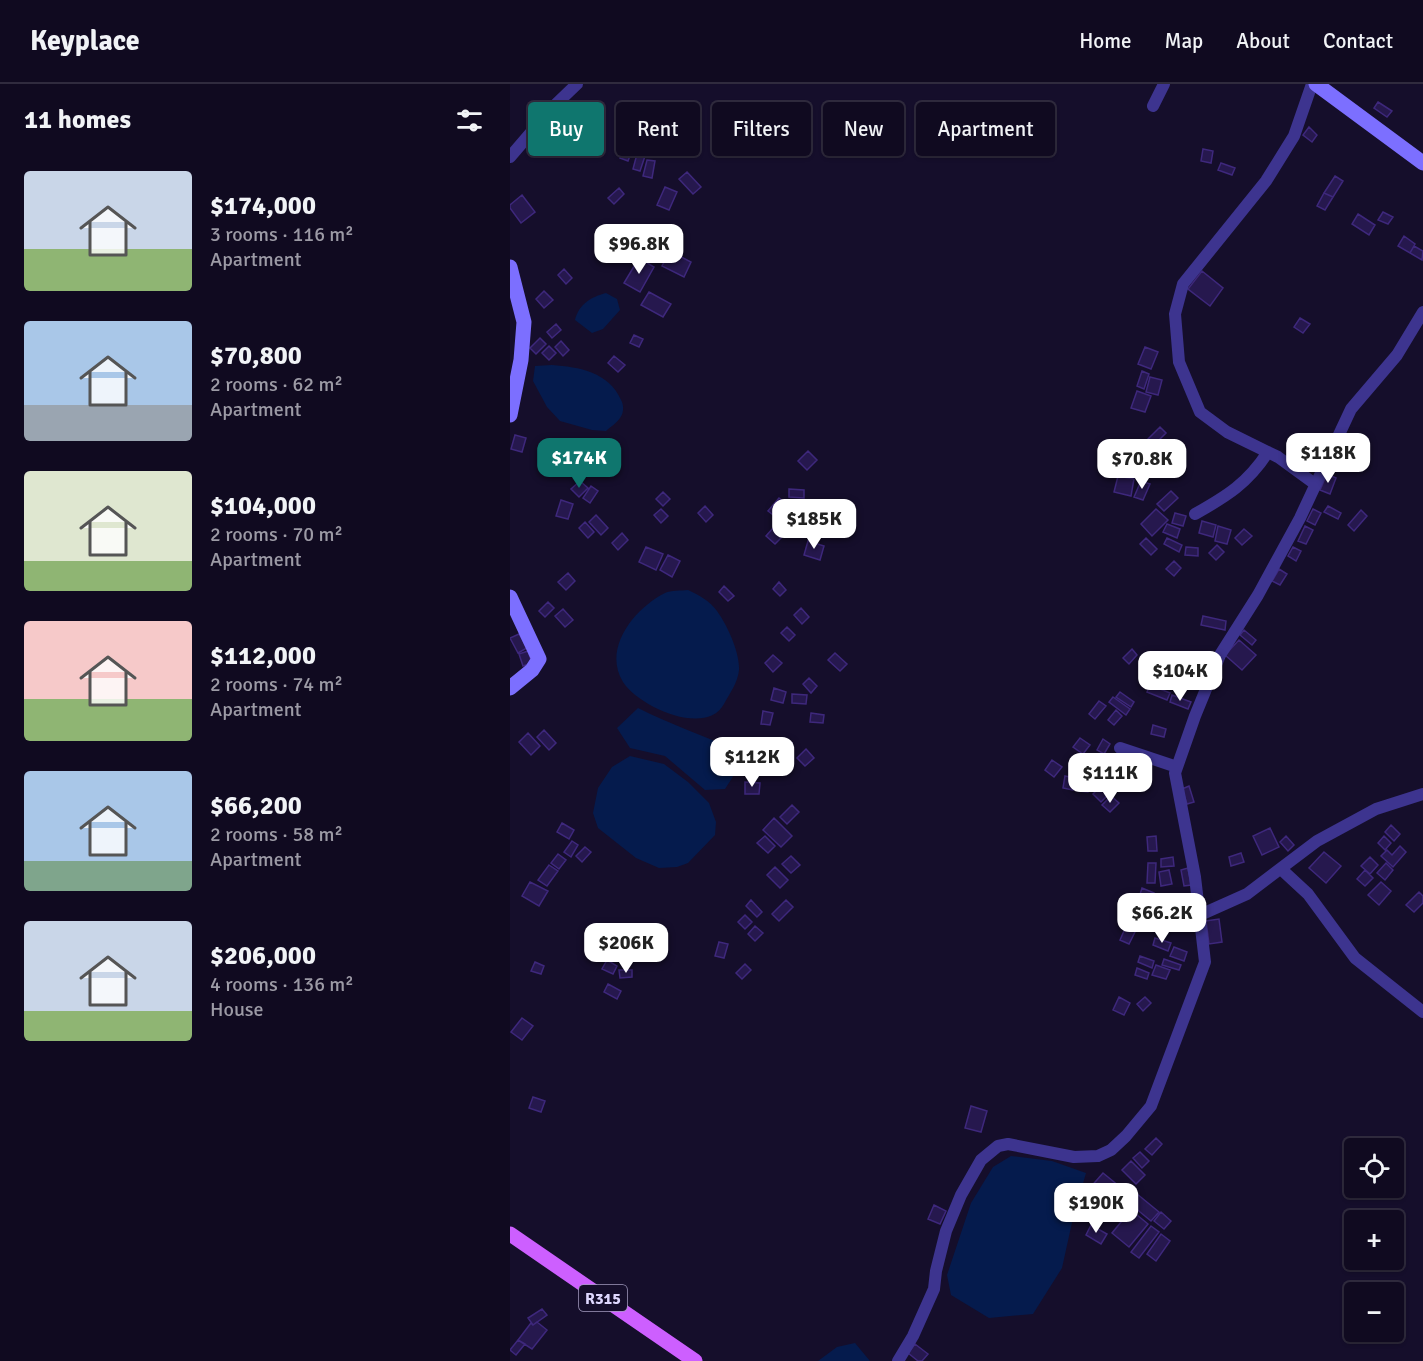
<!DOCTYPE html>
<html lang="en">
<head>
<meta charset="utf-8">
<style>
	:root { --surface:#100a20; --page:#1e182d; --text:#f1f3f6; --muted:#9c9aa5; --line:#302b3e; --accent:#0f766e }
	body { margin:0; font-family:Signika,sans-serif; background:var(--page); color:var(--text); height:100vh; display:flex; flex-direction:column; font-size:22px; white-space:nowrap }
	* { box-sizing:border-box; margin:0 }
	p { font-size:20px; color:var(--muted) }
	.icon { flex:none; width:33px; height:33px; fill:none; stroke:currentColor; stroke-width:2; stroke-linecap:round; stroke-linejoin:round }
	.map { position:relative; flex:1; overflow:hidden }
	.drawer { display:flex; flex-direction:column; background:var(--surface); width:510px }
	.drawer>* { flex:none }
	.guide { position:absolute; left:18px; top:18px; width:570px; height:54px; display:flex; gap:12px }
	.buttons { position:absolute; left:834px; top:1054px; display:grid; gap:12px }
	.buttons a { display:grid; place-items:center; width:60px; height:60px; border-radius:6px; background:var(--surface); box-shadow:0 2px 4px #0004,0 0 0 2px var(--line); font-size:30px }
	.price { position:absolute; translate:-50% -51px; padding:0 14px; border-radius:12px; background:#fff; color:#222; font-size:20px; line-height:39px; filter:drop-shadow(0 2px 3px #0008) }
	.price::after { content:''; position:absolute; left:50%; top:36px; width:18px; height:14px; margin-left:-9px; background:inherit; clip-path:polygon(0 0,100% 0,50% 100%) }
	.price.selected { background:var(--accent); color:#fff }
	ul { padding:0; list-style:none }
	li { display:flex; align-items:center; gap:18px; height:150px; padding:0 24px }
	li span { display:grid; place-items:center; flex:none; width:168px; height:120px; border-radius:6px; color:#555 }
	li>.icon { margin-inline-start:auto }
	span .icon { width:72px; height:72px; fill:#fffc; stroke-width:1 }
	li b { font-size:26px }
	h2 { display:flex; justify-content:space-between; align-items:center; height:72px; padding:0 24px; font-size:26px }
	.pill { padding:0 21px; border-radius:6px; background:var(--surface); box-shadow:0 2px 4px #0004,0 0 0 2px var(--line); font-size:21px; line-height:54px }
	.pill.selected { background:var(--accent); color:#fff }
	header { display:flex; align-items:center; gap:36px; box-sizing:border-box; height:84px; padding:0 30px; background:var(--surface); border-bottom:2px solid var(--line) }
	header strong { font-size:28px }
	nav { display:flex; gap:33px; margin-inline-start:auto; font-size:21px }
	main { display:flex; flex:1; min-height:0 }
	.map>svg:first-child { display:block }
	.water { fill:#051b4d }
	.building { fill:#26184e; stroke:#3e287c; stroke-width:1.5 }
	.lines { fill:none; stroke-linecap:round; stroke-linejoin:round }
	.street { stroke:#3d348f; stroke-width:12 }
	.secondary { stroke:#7c6fff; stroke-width:15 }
	.primary { stroke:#cd5fff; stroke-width:15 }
	.labels { text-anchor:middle; stroke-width:4.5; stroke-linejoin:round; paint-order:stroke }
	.shield { fill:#150e2b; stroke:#a29bbf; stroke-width:1.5 }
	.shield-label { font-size:16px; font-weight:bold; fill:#dfd8ff }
</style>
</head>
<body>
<header>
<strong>Keyplace</strong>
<nav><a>Home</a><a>Map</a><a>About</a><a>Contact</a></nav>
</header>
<main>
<section class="drawer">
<h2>11 homes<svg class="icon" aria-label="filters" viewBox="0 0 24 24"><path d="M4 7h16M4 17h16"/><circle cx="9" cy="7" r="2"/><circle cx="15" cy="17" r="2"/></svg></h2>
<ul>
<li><span style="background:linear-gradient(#c9d6e8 65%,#8fb573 0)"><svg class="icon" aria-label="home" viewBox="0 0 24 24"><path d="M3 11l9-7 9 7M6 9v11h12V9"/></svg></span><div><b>$174,000</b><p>3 rooms · 116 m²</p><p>Apartment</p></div></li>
<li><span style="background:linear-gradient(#a9c7e8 70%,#9aa5b1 0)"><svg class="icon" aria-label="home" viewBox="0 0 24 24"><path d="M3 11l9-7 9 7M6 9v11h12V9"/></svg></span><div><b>$70,800</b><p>2 rooms · 62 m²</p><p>Apartment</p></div></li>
<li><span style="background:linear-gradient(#dfe7d0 75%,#8fb573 0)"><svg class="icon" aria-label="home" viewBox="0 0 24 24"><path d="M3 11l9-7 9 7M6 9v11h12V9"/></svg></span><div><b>$104,000</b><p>2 rooms · 70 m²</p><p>Apartment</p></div></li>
<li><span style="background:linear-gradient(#f6c9c9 65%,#8fb573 0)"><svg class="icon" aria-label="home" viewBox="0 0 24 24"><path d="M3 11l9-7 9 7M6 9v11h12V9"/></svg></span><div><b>$112,000</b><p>2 rooms · 74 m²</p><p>Apartment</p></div></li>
<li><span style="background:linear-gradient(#a9c7e8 75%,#7fa58c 0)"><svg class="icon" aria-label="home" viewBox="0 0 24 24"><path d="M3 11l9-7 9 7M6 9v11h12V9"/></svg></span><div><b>$66,200</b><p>2 rooms · 58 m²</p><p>Apartment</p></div></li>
<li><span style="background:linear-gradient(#c9d6e8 75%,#8fb573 0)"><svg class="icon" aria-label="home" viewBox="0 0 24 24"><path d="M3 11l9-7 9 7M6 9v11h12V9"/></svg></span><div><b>$206,000</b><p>4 rooms · 136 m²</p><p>House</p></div></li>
</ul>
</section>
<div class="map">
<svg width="913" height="1277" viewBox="0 0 913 1277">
	<rect width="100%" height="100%" fill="#150e2b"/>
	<path class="water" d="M96 209 107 215 110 226 93 245 82 249 65 236C69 220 81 213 96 209Z
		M42 281C69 283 99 288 111 316 114 321 114 329 110 334 107 339 100 343 96 347L82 346 50 337 37 323 23 297 25 282Z
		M178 506C189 511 200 517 207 527 217 541 230 568 229 586 228 598 220 609 214 620 196 653 129 623 113 598 92 564 125 524 155 509 161 506 171 507 178 506Z
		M128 624C159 640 191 650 222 665L224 691 215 705 195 706 155 672 120 664 107 644Z
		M120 672 154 680 178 698 199 719 206 738 205 751 178 779 167 783 149 784 126 774 88 744 83 729 88 704 102 683Z
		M501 1072 542 1077 576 1089 563 1134 552 1184 523 1230 479 1234 441 1211 437 1191 461 1119 483 1083Z
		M345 1259 360 1277H308L327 1263Z"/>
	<path class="building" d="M868 18 882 27 877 33 864 24Z
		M799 43 807 51 802 58 793 51Z
		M116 58 124 61 118 77 110 74Z
		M693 65 703 67 701 79 691 77Z
		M127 70 135 72 130 87 123 85Z
		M137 76 145 77 142 94 133 92Z
		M711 79 725 84 722 91 708 86Z
		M177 88 191 103 183 110 169 95Z
		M825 92 833 97 823 113 814 109Z
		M155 103 167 108 159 126 147 121Z
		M109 104 114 110 104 120 98 114Z
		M814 109 823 113 815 126 807 122Z
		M12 111 25 128 11 139 0 124V121Z
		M873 128 883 133 878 140 868 136Z
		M848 130 865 141 859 151 842 140Z
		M894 152 905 160 900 169 888 162Z
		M904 162 913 167 912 176 900 169Z
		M160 167 181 178 174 193 152 182Z
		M129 174 144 183 130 208 114 199Z
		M54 185 62 194 56 200 48 191Z
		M692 187 713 204 700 222 678 205Z
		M34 207 43 216 34 224 26 215Z
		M139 208 161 220 153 233 131 221Z
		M790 234 800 240 793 249 784 243Z
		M46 240 51 246 42 254 37 248Z
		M124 251 133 255 129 263 120 259Z
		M30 254 36 260 26 270 20 264Z
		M51 257 59 266 53 272 45 263Z
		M39 262 46 269 39 276 32 269Z
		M635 263 648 268 641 285 628 280Z
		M104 272 115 281 108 288 98 279Z
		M632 287 639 290 634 305 627 302Z
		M640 293 652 296 648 311 636 308Z
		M627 307 641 312 635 328 621 324Z
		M650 343 656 349 644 361 638 355Z
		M5 351 16 354 12 368 1 365Z
		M298 367 307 376 297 386 288 377Z
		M71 374 78 377 72 392 65 389Z
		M817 390 826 394 820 410 810 406Z
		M608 392 624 395 621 412 604 408Z
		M70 397 78 404 69 413 61 405Z
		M631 397 640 400 633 416 624 413Z
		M81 402 88 407 80 419 73 414Z
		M279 405 294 406V414L279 413Z
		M661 407 668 414 654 427 647 420Z
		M153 408 160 415 153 422 146 415Z
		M269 414 278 421 267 434 258 427Z
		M51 416 63 420 58 435 46 432Z
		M195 422 203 431 196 438 188 429Z
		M818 422 831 429 828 435 814 428Z
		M151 425 158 432 151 439 144 431Z
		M646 425 658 436 642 452 631 440Z
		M803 425 811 429 805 441 797 437Z
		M851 426 857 432 844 447 838 441Z
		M665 429 676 432 673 442 662 439Z
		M86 431 98 444 91 451 79 438Z
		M692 437 706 441 703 453 689 449Z
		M75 438 84 448 78 454 69 444Z
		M657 440 670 445 667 454 653 448Z
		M708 442 721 446 717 460 705 457Z
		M795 442 803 446 796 460 788 457Z
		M263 444 272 453 265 460 256 452Z
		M734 445 742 452 732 461 725 454Z
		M112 449 118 456 108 466 102 459Z
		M636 454 647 465 641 471 630 460Z
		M657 454 672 461 669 468 654 460Z
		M298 457 314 462 310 476 294 471Z
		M707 461 714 468 706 476 699 469Z
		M136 463 153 470 146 486 129 478Z
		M676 463 688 464V472L675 471Z
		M783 463 791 467 786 477 778 472Z
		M158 471 170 477 162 493 150 486Z
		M664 477 671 484 664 492 656 485Z
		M769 485 777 490 770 501 762 497Z
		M58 489 65 497 56 506 48 498Z
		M269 498 276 506 270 512 263 505Z
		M214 502 224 512 218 517 209 508Z
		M38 518 44 524 35 533 29 527Z
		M291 524 299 533 292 540 284 531Z
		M53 525 63 536 55 543 45 532Z
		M693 532 716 537 715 546 691 541Z
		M277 543 285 551 279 557 271 549Z
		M734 546 746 556 742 561 730 551Z
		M9 550 17 564 8 569 0 554Z
		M729 556 746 571 732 586 715 571Z
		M622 565 627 571 619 580 613 574Z
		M18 567 22 579 13 582 9 570Z
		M670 568 678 577 673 582 665 574Z
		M325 569 337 580 330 587 318 576Z
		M263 571 272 579 263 588 255 579Z
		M647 581 655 589 646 598 638 590Z
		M662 591 673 595 669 607 657 603Z
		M299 594 307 602 301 609 293 600Z
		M640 601 660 609 657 616 637 608Z
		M264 604 276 608 273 619 261 616Z
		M610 608 624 618 621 623 606 613Z
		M282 610 297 611 296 620 282 619Z
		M662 611 681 618 678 625 660 618Z
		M603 613 620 625 616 631 599 618Z
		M589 617 596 622 585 635 579 630Z
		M606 626 612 632 604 641 598 636Z
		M253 627 263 629 260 641 251 640Z
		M301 629 314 631 313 639 300 638Z
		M643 641 656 645 654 653 641 650Z
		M34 646 46 659 39 666 27 653Z
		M18 649 30 662 21 671 9 658Z
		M253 654H266V663H254Z
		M570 654 580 661 573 670 563 663Z
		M593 655 600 660 594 670 587 666Z
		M282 659V676H272V660Z
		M267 665V676H252L251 666Z
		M296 665 304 674 295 682 287 674Z
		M573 673 582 676 579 686 569 683Z
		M542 676 552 683 544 693 535 686Z
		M609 676 617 684 609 691 602 683Z
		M555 692 565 694 563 706 553 704Z
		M571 692 581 694 578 708 569 707Z
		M235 698 250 699 249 710H235Z
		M592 701 600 709 591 718 583 710Z
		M679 702 684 718 677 720 672 705Z
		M601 712 609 719 600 728 592 721Z
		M282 721 289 728 277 740 270 733Z
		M264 734 282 752 271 763 253 746Z
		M52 739 64 746 59 755 47 748Z
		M881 741 890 750 884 757 875 748Z
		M760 744 769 763 752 771 743 752Z
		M255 752 265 762 258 769 247 759Z
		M646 752 647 767H638L637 753Z
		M776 752 784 761 778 767 770 758Z
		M874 752 881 759 875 766 868 759Z
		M62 757 68 761 61 773 54 768Z
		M890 762 896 768 883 783 871 772 877 766 882 771Z
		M75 763 81 768 72 778 66 772Z
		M814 768 831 782 816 799 799 784Z
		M731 769 734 778 721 782 719 773Z
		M48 770 56 776 49 785 41 779Z
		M281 772 290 781 281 789 272 780Z
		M663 773 664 782 651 783V775Z
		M860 773 868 781 860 790 851 782Z
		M638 779H646L645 799H637Z
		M876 779 883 786 875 796 867 789Z
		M39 781 48 787 37 802 28 796Z
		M265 783 278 796 270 804 257 791Z
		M678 784 681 801 674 802 671 786Z
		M659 786 662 800 651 802 649 788Z
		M855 786 863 794 855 802 847 795Z
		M20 798 38 807 29 822 12 812Z
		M871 798 881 807 869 821 858 811Z
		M632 804 644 809 640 821 628 817Z
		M909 808 913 812V819L904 828 896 821Z
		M681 814 682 822 670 823 669 815Z
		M241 816 252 828 247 833 236 822Z
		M276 816 283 823 269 837 262 830Z
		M683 826 684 841H676L675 827Z
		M621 829 635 834 632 842 619 837Z
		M235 831 242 838 235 845 228 838Z
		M709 835 712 858 699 860 696 837Z
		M617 840 627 844 619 860 610 856Z
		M245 842 253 849 245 857 238 850Z
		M645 854 661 859 658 867 643 861Z
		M209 858 218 860 214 874 205 872Z
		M664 863 677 868 674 877 660 872Z
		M630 872 644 877 642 884 628 878Z
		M654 875 671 881 669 886 652 881Z
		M97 876 107 882 103 890 92 885Z
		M25 878 34 882 31 890 21 887Z
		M235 880 241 886 232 895 226 889Z
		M646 881 660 886 656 895 642 891Z
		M627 884 639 889 637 895 625 891Z
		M109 886H122V893L110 894Z
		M98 900 111 907 107 915 94 908Z
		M609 913 620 919 614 931 603 926Z
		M635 913 641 919 633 927 627 920Z
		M12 934 23 942 12 956 1 948Z
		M23 1013 35 1017 31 1028 19 1024Z
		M461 1022 477 1027 471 1048 455 1044Z
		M646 1054 652 1060 642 1071 635 1065Z
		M630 1068 639 1077 632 1084 623 1074Z
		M621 1077 635 1091 626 1100 612 1086Z
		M593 1089 609 1102 588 1126 572 1113Z
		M621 1105 649 1128 641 1137 613 1114Z
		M424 1121 436 1127 430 1140 418 1135Z
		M621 1126 638 1140 619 1163 602 1149Z
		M651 1128 661 1137 654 1145 644 1137Z
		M581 1141 597 1150 591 1160 576 1151Z
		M641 1142 649 1148 629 1174 621 1168Z
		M651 1150 660 1157 646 1177 637 1170Z
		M32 1225 37 1231 23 1241 18 1234Z
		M27 1238 37 1246 22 1265 8 1256 21 1239 23 1241Z
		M8 1256 15 1260 6 1271 0 1266Z
		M405 1260 418 1270 412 1277H408L398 1269Z"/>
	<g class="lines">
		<path class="street" d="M802 0 784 52 756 97 673 200 665 230 669 278 690 328 717 348 768 373 805 400
			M643 22 654 0
			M0 73 43 23 67 0
			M685 430C717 412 738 399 758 368
			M610 664 667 683
			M771 785 798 810 845 874 913 928
			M690 831 737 810 807 757 866 725 913 710
			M388 1277 403 1252 424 1205 426 1187 436 1147 451 1111 471 1076 488 1062 498 1060 564 1073 588 1072 601 1066 616 1052 641 1022 695 878 685 793 665 689 685 632 710 571 748 511 790 434 841 325 887 271 913 228"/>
		<path class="secondary" d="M806 0 913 79
			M0 183 14 238 11 276 0 331
			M0 513 29 575 22 586 0 604"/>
		<path class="primary" d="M0 1150 185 1277"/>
	</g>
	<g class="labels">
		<rect class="shield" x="69" y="1201" width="48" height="26" rx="4.5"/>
		<g class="shield-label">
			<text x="93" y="1220">R315</text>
		</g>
	</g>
</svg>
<div class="buttons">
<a><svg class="icon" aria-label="locate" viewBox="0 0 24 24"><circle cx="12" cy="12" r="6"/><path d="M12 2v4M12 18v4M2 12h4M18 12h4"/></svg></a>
<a>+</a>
<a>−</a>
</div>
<b class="price" style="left:129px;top:191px">$96.8K</b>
<b class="price" style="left:818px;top:400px">$118K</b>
<b class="price selected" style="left:69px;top:405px">$174K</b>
<b class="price" style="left:632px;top:406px">$70.8K</b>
<b class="price" style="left:304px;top:466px">$185K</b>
<b class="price" style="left:670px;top:618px">$104K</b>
<b class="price" style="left:242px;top:704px">$112K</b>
<b class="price" style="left:600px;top:720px">$111K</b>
<b class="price" style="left:652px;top:860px">$66.2K</b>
<b class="price" style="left:116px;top:890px">$206K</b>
<b class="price" style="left:586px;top:1150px">$190K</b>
<div class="guide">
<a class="pill selected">Buy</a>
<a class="pill">Rent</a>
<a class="pill">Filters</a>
<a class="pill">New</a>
<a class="pill">Apartment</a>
</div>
</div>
</main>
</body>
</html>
